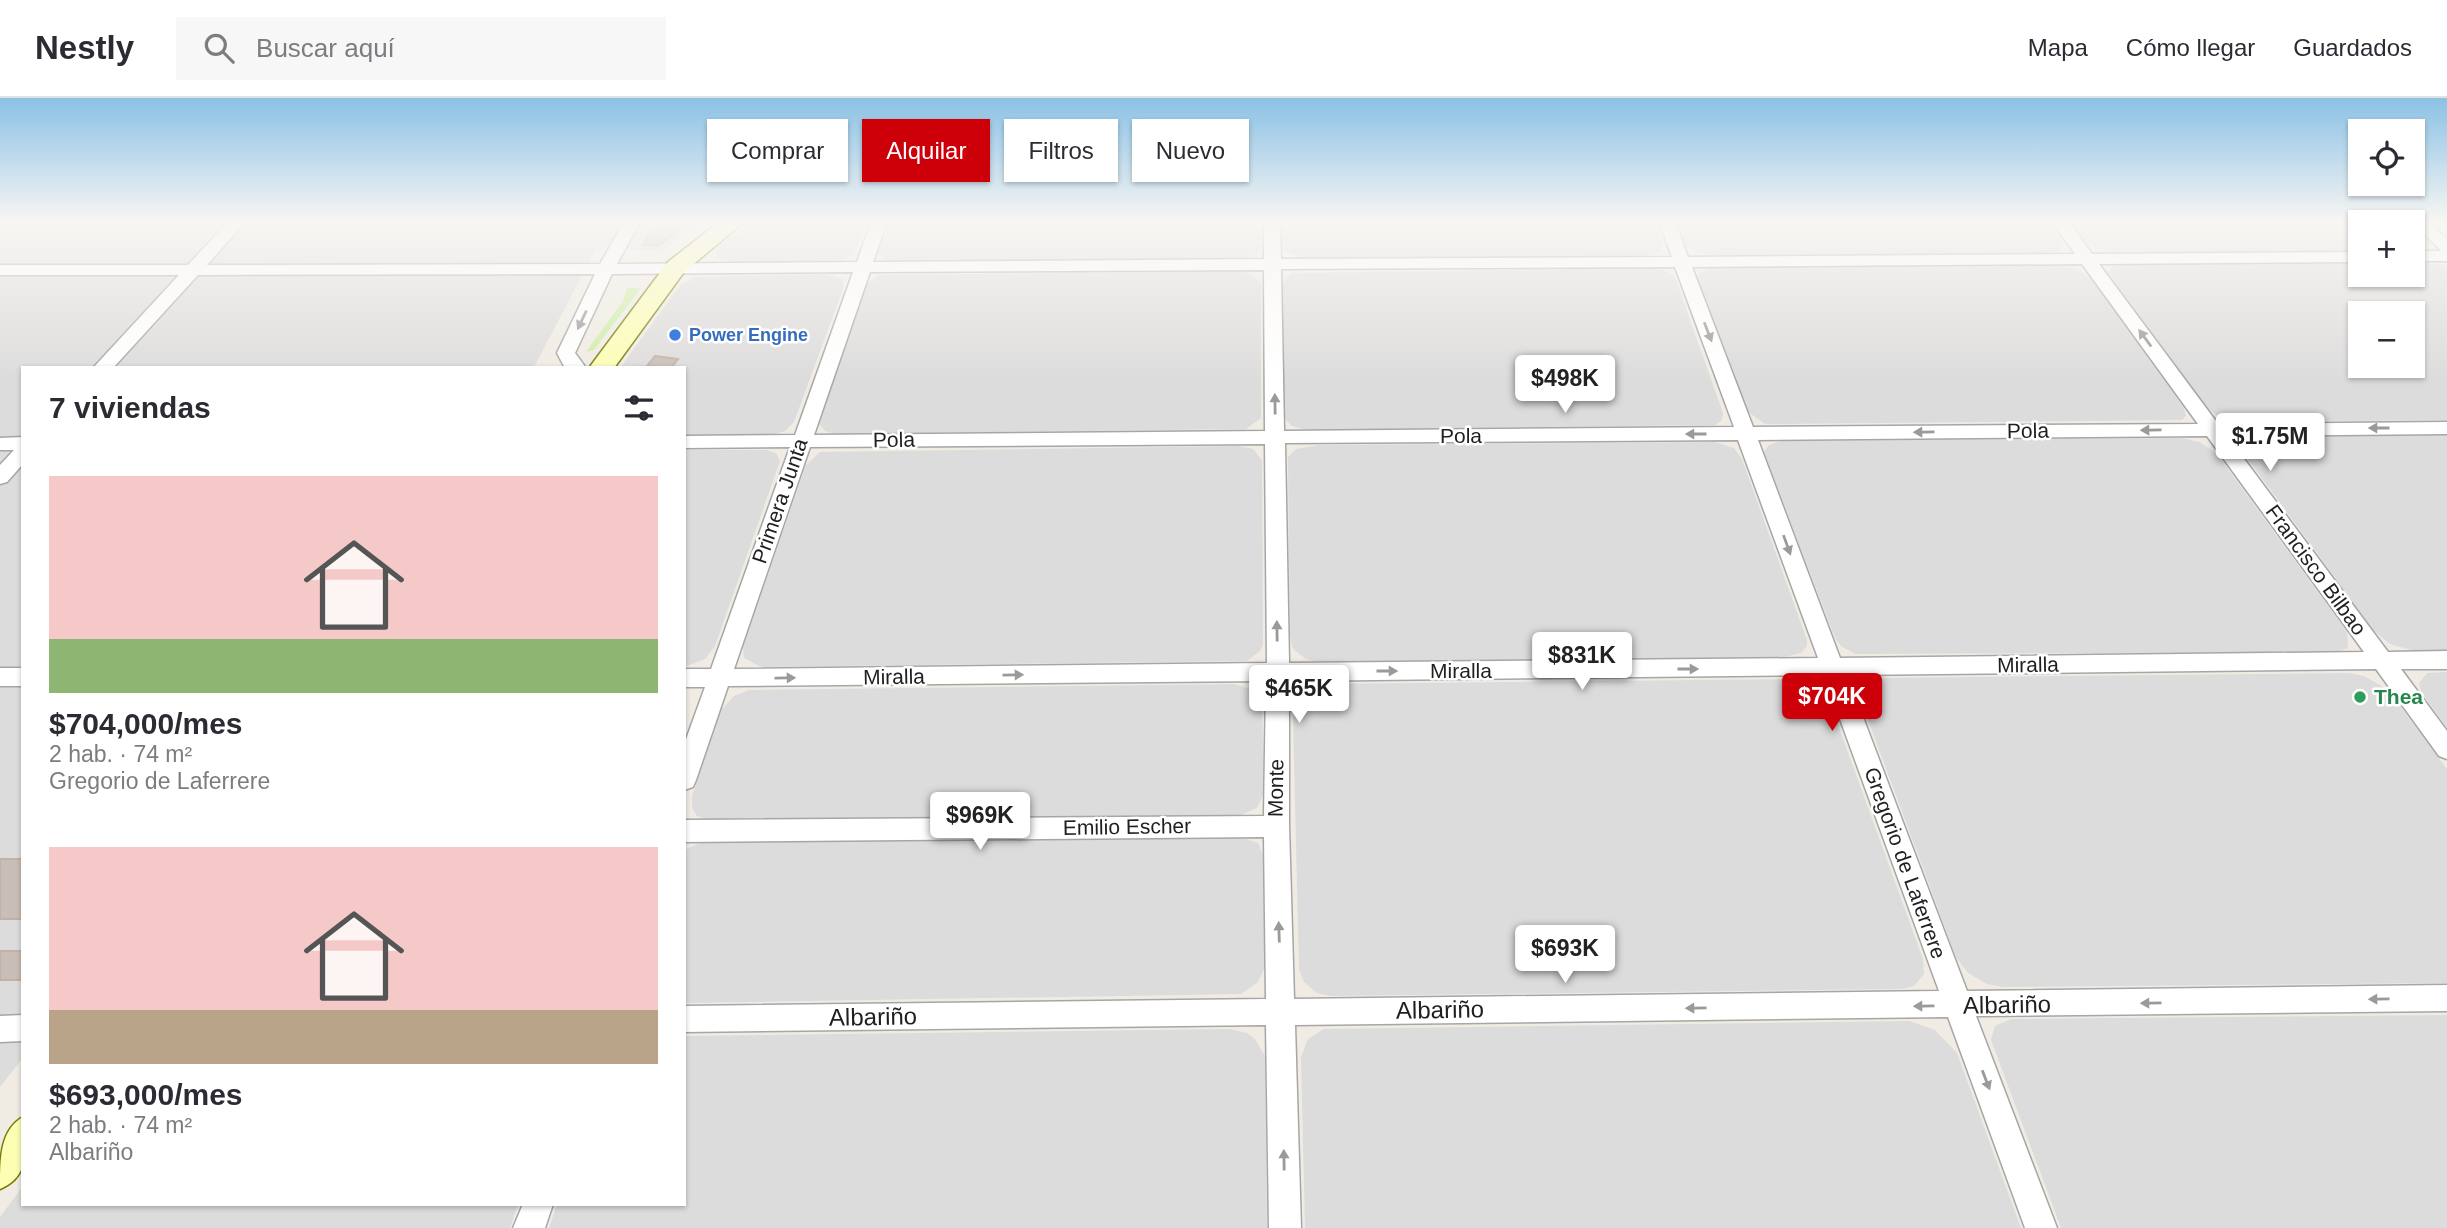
<!DOCTYPE html>
<html lang="es">
<head>
<meta charset="utf-8">
<style>
	:root { --surface:#fff; --page:#f7f7f7; --text:#2b2b33; --muted:#7c7c81; --line:#e1e1e2; --accent:#cd0009 }
	body { margin:0; font-family:Helvetica,sans-serif; background:var(--page); color:var(--text); height:100vh; display:flex; flex-direction:column; font-size:26px; white-space:nowrap }
	* { box-sizing:border-box; margin:0 }
	p { font-size:23px; color:var(--muted) }
	.icon { flex:none; width:38px; height:38px; fill:none; stroke:currentColor; stroke-width:2; stroke-linecap:round; stroke-linejoin:round }
	.map { position:relative; flex:1; overflow:hidden }
	.drawer { position:absolute; left:21px; top:268px; width:665px; height:840px; display:flex; flex-direction:column; background:var(--surface); border-radius:0px; box-shadow:0 2px 5px #0004 }
	.drawer>* { flex:none }
	.top-card { position:absolute; left:707px; top:21px; width:665px; height:63px; display:flex; gap:14px }
	.tools { position:absolute; left:2348px; top:21px; display:grid; gap:14px }
	.tools a { display:grid; place-items:center; width:77px; height:77px; border-radius:0px; background:var(--surface); box-shadow:0 2px 5px #0004; font-size:35px }
	.price { position:absolute; translate:-50% -60px; padding:0 16px; border-radius:7px; background:#fff; color:#222; font-size:23px; line-height:46px; filter:drop-shadow(0 2px 4px #0008) }
	.price::after { content:''; position:absolute; left:50%; top:42px; width:21px; height:16px; margin-left:-10px; background:inherit; clip-path:polygon(0 0,100% 0,50% 100%) }
	.price.active { background:var(--accent); color:#fff }
	ul { padding:0; list-style:none }
	li { display:grid; align-content:center; gap:14px; height:371px; padding:0 28px }
	li span { display:grid; place-items:center; height:217px; border-radius:0px; color:#555 }
	li>.icon { margin-inline-start:auto }
	span .icon { width:126px; height:126px; fill:#fffc; stroke-width:1 }
	li b { font-size:30px }
	h2 { display:flex; justify-content:space-between; align-items:center; height:84px; padding:0 28px; font-size:30px }
	.tag { padding:0 24px; border-radius:0px; background:var(--surface); box-shadow:0 2px 5px #0004; font-size:24px; line-height:63px }
	.tag.active { background:var(--accent); color:#fff }
	header { display:flex; align-items:center; gap:42px; box-sizing:border-box; height:98px; padding:0 35px; background:var(--surface); border-bottom:2px solid var(--line) }
	header strong { font-size:33px }
	nav { display:flex; gap:38px; margin-inline-start:auto; font-size:24px }
	.search { width:490px; height:63px; background:var(--page); display:flex; align-items:center; gap:18px; box-sizing:border-box; padding:0 24px; border-radius:0px; color:var(--muted); font-size:26px }
	.map>svg:first-child { display:block }
	.residential { fill:#dddcdc; fill-rule:evenodd }
	.grass { fill:#cdeea6 }
	.building { fill:#c8beb7; stroke:#c3b1a5; stroke-width:2 }
	.lines { fill:none; stroke-linecap:round; stroke-linejoin:round }
	.minor-casing { stroke:#a6a6a6; stroke-width:3 }
	.secondary-casing { stroke:#737b00; stroke-width:3 }
	.minor { fill:#fff; fill-rule:evenodd }
	.secondary { fill:#fdfeb4; fill-rule:evenodd }
	.oneway { fill:#9a9a9a }
	.shop-dot { fill:#3f7fe0; stroke:#fff; stroke-width:2.5 }
	.leisure-dot { fill:#2e9e5b; stroke:#fff; stroke-width:2.5 }
	.labels { text-anchor:middle; stroke-width:5; stroke-linejoin:round; paint-order:stroke }
	.far-shop-label { font-size:18px; font-weight:bold; fill:#366cbe; stroke:#fff; text-anchor:start }
	.street-label { font-size:21px; fill:#1f1f1f; stroke:#fff }
	.leisure-label { font-size:21px; font-weight:bold; fill:#27864d; stroke:#fff; text-anchor:start }
	.near-street-label { font-size:24px; fill:#1f1f1f; stroke:#fff }
</style>
</head>
<body>
<header>
<strong>Nestly</strong>
<div class="search"><svg class="icon" aria-label="search" viewBox="0 0 24 24"><circle cx="10" cy="10" r="6"/><path d="M15 15l6 6"/></svg>Buscar aquí</div>
<nav><a>Mapa</a><a>Cómo llegar</a><a>Guardados</a></nav>
</header>
<div class="map">
<svg width="2447" height="1130" viewBox="0 0 2447 1130">
	<rect width="100%" height="100%" fill="#f0ece4"/>
	<path class="residential" d="M0 124H702L662 153 596 151 534 269 23 270V960L0 989Z
		M752 124H867L854 155 843 162 734 165 719 161 716 155 719 148Z
		M888 124H1262V149L1256 157 1241 161 894 164 883 161 878 155Z
		M1281 124H1655L1663 147 1658 155 1644 159H1299L1282 152Z
		M1675 124H2049L2064 147 2061 152 2051 155 1711 158 1686 149Z
		M2070 124H2361V153L2111 155 2087 146Z
		M2413 164 2447 167V322L2240 324 2220 319 2208 311 2108 174 2112 169 2123 167 2361 165V177H2413ZM2361 215H2413V268H2361Z
		M2057 167 2077 171 2091 181 2184 310 2186 318 2182 322 1765 326 1748 314 1697 180 1700 174 1713 169Z
		M1648 170 1664 172 1675 179 1723 315 1722 322 1715 327 1307 332 1292 328 1285 321 1282 185 1292 175Z
		M1239 173 1252 176 1261 185V320L1246 331 836 336 825 333 819 326 866 187 879 177Z
		M826 176 842 181 844 188 794 324 785 333 772 337H684V270H620L680 187 694 179Z
		M2447 337V553H2415L2390 546 2374 533 2239 349 2242 343 2252 339Z
		M2181 340 2200 344 2217 356 2347 534 2348 550 2335 554 1855 556 1841 548 1835 540 1764 354 1769 347 1781 343Z
		M1715 344 1734 350 1742 361 1807 542V548L1801 555 1777 561 1322 565 1306 561 1293 551 1290 539 1288 366V359L1296 351 1319 347Z
		M1239 348 1253 351 1262 362 1263 547 1260 553 1247 563 761 569 744 560 743 549 806 367 820 354Z
		M684 352H767L777 356 780 363 715 548 705 561 684 569Z
		M2447 574V630L2421 594 2419 585 2427 575Z
		M2349 575 2364 578 2387 591 2447 671V885L2003 889 1987 886 1968 875 1956 859 1858 595 1865 583 1877 580Z
		M1792 581 1814 587 1829 602 1923 861 1924 876 1914 888 1902 891 1330 898 1317 895 1304 884 1299 872 1293 621 1294 600 1301 592 1318 586Z
		M1235 586 1251 591 1262 603 1264 695 1257 710 1236 719 708 722 697 718 692 710V698L721 612 734 598 749 592Z
		M1237 738 1258 745 1264 759 1265 869 1258 884 1241 896 684 905V752L702 744Z
		M2447 917V1130H2061L1991 942 1995 928 2011 921Z
		M1909 923 1935 932 1957 955 2021 1130H1305L1301 959 1308 941 1324 931Z
		M1229 931 1247 935 1255 941 1265 958 1267 1130H549L557 1106H684V938Z
		M23 1088V1106H518L510 1130H0V1119Z"/>
	<path class="grass" d="M627 190H641L594 252 586 254 623 203Z"/>
	<path class="building" d="M655 127H686L658 148 643 147Z
		M655 258 678 261 671 270 647 268Z
		M0 761H23V821H0Z
		M0 853H23V882H0Z"/>
	<g class="lines">
		<g class="minor-casing">
			<path id="minor" d="M228 124H245L207 167 600 166 624 124H640L617 166 857 164 871 124H887L873 164 1264 161V124H1280L1281 161 1672 159 1659 124H1675L1688 159 2075 156 2052 124H2069L2092 156 2361 154V164L2099 166 2218 326 2447 324V336L2227 338 2388 554 2447 553V571H2401L2447 633V661L2439 658 2376 571 1847 577 1967 893 2447 887V913L1976 918 2057 1130H2025L1948 919 1295 927 1301 1130H1269L1266 927 684 934V908L1266 901 1264 739 684 744V722L1264 718 1266 583 728 588 696 682 693 689 684 692V647L705 589H684V571H711L790 349 684 350V338L795 337 853 174 612 176 575 255 586 270H565L557 255 595 176 198 177 113 270H93L179 177H0V167H188ZM2082 166 2198 326 1753 329 1692 169ZM1675 169 1734 329 1284 333 1281 171ZM1264 172 1265 333 814 337 870 174ZM2207 338 2364 554 1840 560 1758 342ZM1738 342 1818 560 1289 565 1285 345ZM1265 346 1267 565 734 571 810 349ZM1824 577 1939 893 1294 901 1289 728V583Z
				M2413 124H2429L2447 141V163H2413V153H2441Z
				M23 339V366L7 384 0 386V367L14 352H0V340Z
				M0 570H23V588H0Z
				M23 917V943L0 944V918Z
				M523 1106H553L545 1130H513Z"/>
		</g>
		<g class="secondary-casing">
			<path id="secondary" d="M719 124H744L684 174 614 270H589L668 164Z
				M23 1019C23 1049 33 1077 0 1091 0 1060 0 1032 23 1019Z"/>
		</g>
		<use href="#minor" class="minor"/>
		<use href="#secondary" class="secondary"/>
	</g>
	<defs><path id="oneway-solid" d="M-6-.8H1V-3.2L6.5 0L1 3.2V.8H-6Z" transform="scale(1.75)"/></defs>
	<g class="oneway">
		<use href="#oneway-solid" transform="translate(582 222) rotate(115)"/>
		<use href="#oneway-solid" transform="translate(1708 234) rotate(69)"/>
		<use href="#oneway-solid" transform="translate(2145 240) rotate(-126)"/>
		<use href="#oneway-solid" transform="translate(1275 306) rotate(-91)"/>
		<use href="#oneway-solid" transform="translate(2379 330) rotate(180)"/>
		<use href="#oneway-solid" transform="translate(2151 332) rotate(179)"/>
		<use href="#oneway-solid" transform="translate(1924 334) rotate(179)"/>
		<use href="#oneway-solid" transform="translate(1696 336) rotate(180)"/>
		<use href="#oneway-solid" transform="translate(1787 447) rotate(70)"/>
		<use href="#oneway-solid" transform="translate(1277 533) rotate(-91)"/>
		<use href="#oneway-solid" transform="translate(1688 571)"/>
		<use href="#oneway-solid" transform="translate(1387 573)"/>
		<use href="#oneway-solid" transform="translate(1013 577) rotate(-1)"/>
		<use href="#oneway-solid" transform="translate(785 580) rotate(-1)"/>
		<use href="#oneway-solid" transform="translate(1279 834) rotate(-92)"/>
		<use href="#oneway-solid" transform="translate(2379 901) rotate(179)"/>
		<use href="#oneway-solid" transform="translate(2151 905) rotate(179)"/>
		<use href="#oneway-solid" transform="translate(1924 908) rotate(179)"/>
		<use href="#oneway-solid" transform="translate(1696 910) rotate(179)"/>
		<use href="#oneway-solid" transform="translate(1986 982) rotate(69)"/>
		<use href="#oneway-solid" transform="translate(1284 1062) rotate(-91)"/>
	</g>
	<linearGradient id="sky" x2="0" y2="1"><stop stop-color="#8bc1e5"/><stop offset="0.44" stop-color="#f8f6f3"/><stop offset="1" stop-color="#f8f6f3" stop-opacity="0"/></linearGradient>
	<rect width="2447" height="282" fill="url(#sky)"/>
	<circle class="shop-dot" cx="675" cy="237" r="7"/>
	<circle class="leisure-dot" cx="2360" cy="599" r="7"/>
	<g class="labels">
		<g class="far-shop-label">
			<text x="689" y="243">Power Engine</text>
		</g>
		<g class="street-label">
			<text transform="translate(2028 333) rotate(-1)" y="7">Pola</text>
			<text x="1461" y="345">Pola</text>
			<text transform="translate(894 342) rotate(-1)" y="7">Pola</text>
			<text transform="translate(780 403) rotate(-71)" y="7">Primera Junta</text>
			<text transform="translate(2316 472) rotate(54)" y="7">Francisco Bilbao</text>
			<text transform="translate(2028 567) rotate(-1)" y="7">Miralla</text>
			<text x="1461" y="580">Miralla</text>
			<text transform="translate(894 579) rotate(-1)" y="7">Miralla</text>
			<text transform="translate(1276 690) rotate(-89)" y="7">Monte</text>
			<text transform="translate(1127 729) rotate(-1)" y="7">Emilio Escher</text>
			<text transform="translate(1905 765) rotate(70)" y="7">Gregorio de Laferrere</text>
		</g>
		<g class="leisure-label">
			<text x="2374" y="606">Thea</text>
		</g>
		<g class="near-street-label">
			<text transform="translate(2007 907) rotate(-1)" y="8">Albariño</text>
			<text transform="translate(1440 912) rotate(-1)" y="8">Albariño</text>
			<text transform="translate(873 919) rotate(-1)" y="8">Albariño</text>
		</g>
	</g>
</svg>
<div class="tools">
<a><svg class="icon" aria-label="locate" viewBox="0 0 24 24"><circle cx="12" cy="12" r="6"/><path d="M12 2v4M12 18v4M2 12h4M18 12h4"/></svg></a>
<a>+</a>
<a>−</a>
</div>
<b class="price" style="left:1565px;top:317px">$498K</b>
<b class="price" style="left:2270px;top:375px">$1.75M</b>
<b class="price" style="left:1582px;top:594px">$831K</b>
<b class="price" style="left:1299px;top:627px">$465K</b>
<b class="price active" style="left:1832px;top:635px">$704K</b>
<b class="price" style="left:980px;top:754px">$969K</b>
<b class="price" style="left:1565px;top:887px">$693K</b>
<div class="top-card">
<a class="tag">Comprar</a>
<a class="tag active">Alquilar</a>
<a class="tag">Filtros</a>
<a class="tag">Nuevo</a>
</div>
<section class="drawer">
<h2>7 viviendas<svg class="icon" aria-label="filters" viewBox="0 0 24 24"><path d="M4 7h16M4 17h16"/><circle cx="9" cy="7" r="2"/><circle cx="15" cy="17" r="2"/></svg></h2>
<ul>
<li><span style="background:linear-gradient(#f6c9c9 75%,#8fb573 0)"><svg class="icon" aria-label="home" viewBox="0 0 24 24"><path d="M3 11l9-7 9 7M6 9v11h12V9"/></svg></span><div><b>$704,000/mes</b><p>2 hab. · 74 m²</p><p>Gregorio de Laferrere</p></div></li>
<li><span style="background:linear-gradient(#f6c9c9 75%,#b9a48a 0)"><svg class="icon" aria-label="home" viewBox="0 0 24 24"><path d="M3 11l9-7 9 7M6 9v11h12V9"/></svg></span><div><b>$693,000/mes</b><p>2 hab. · 74 m²</p><p>Albariño</p></div></li>
</ul>
</section>
</div>
</body>
</html>
